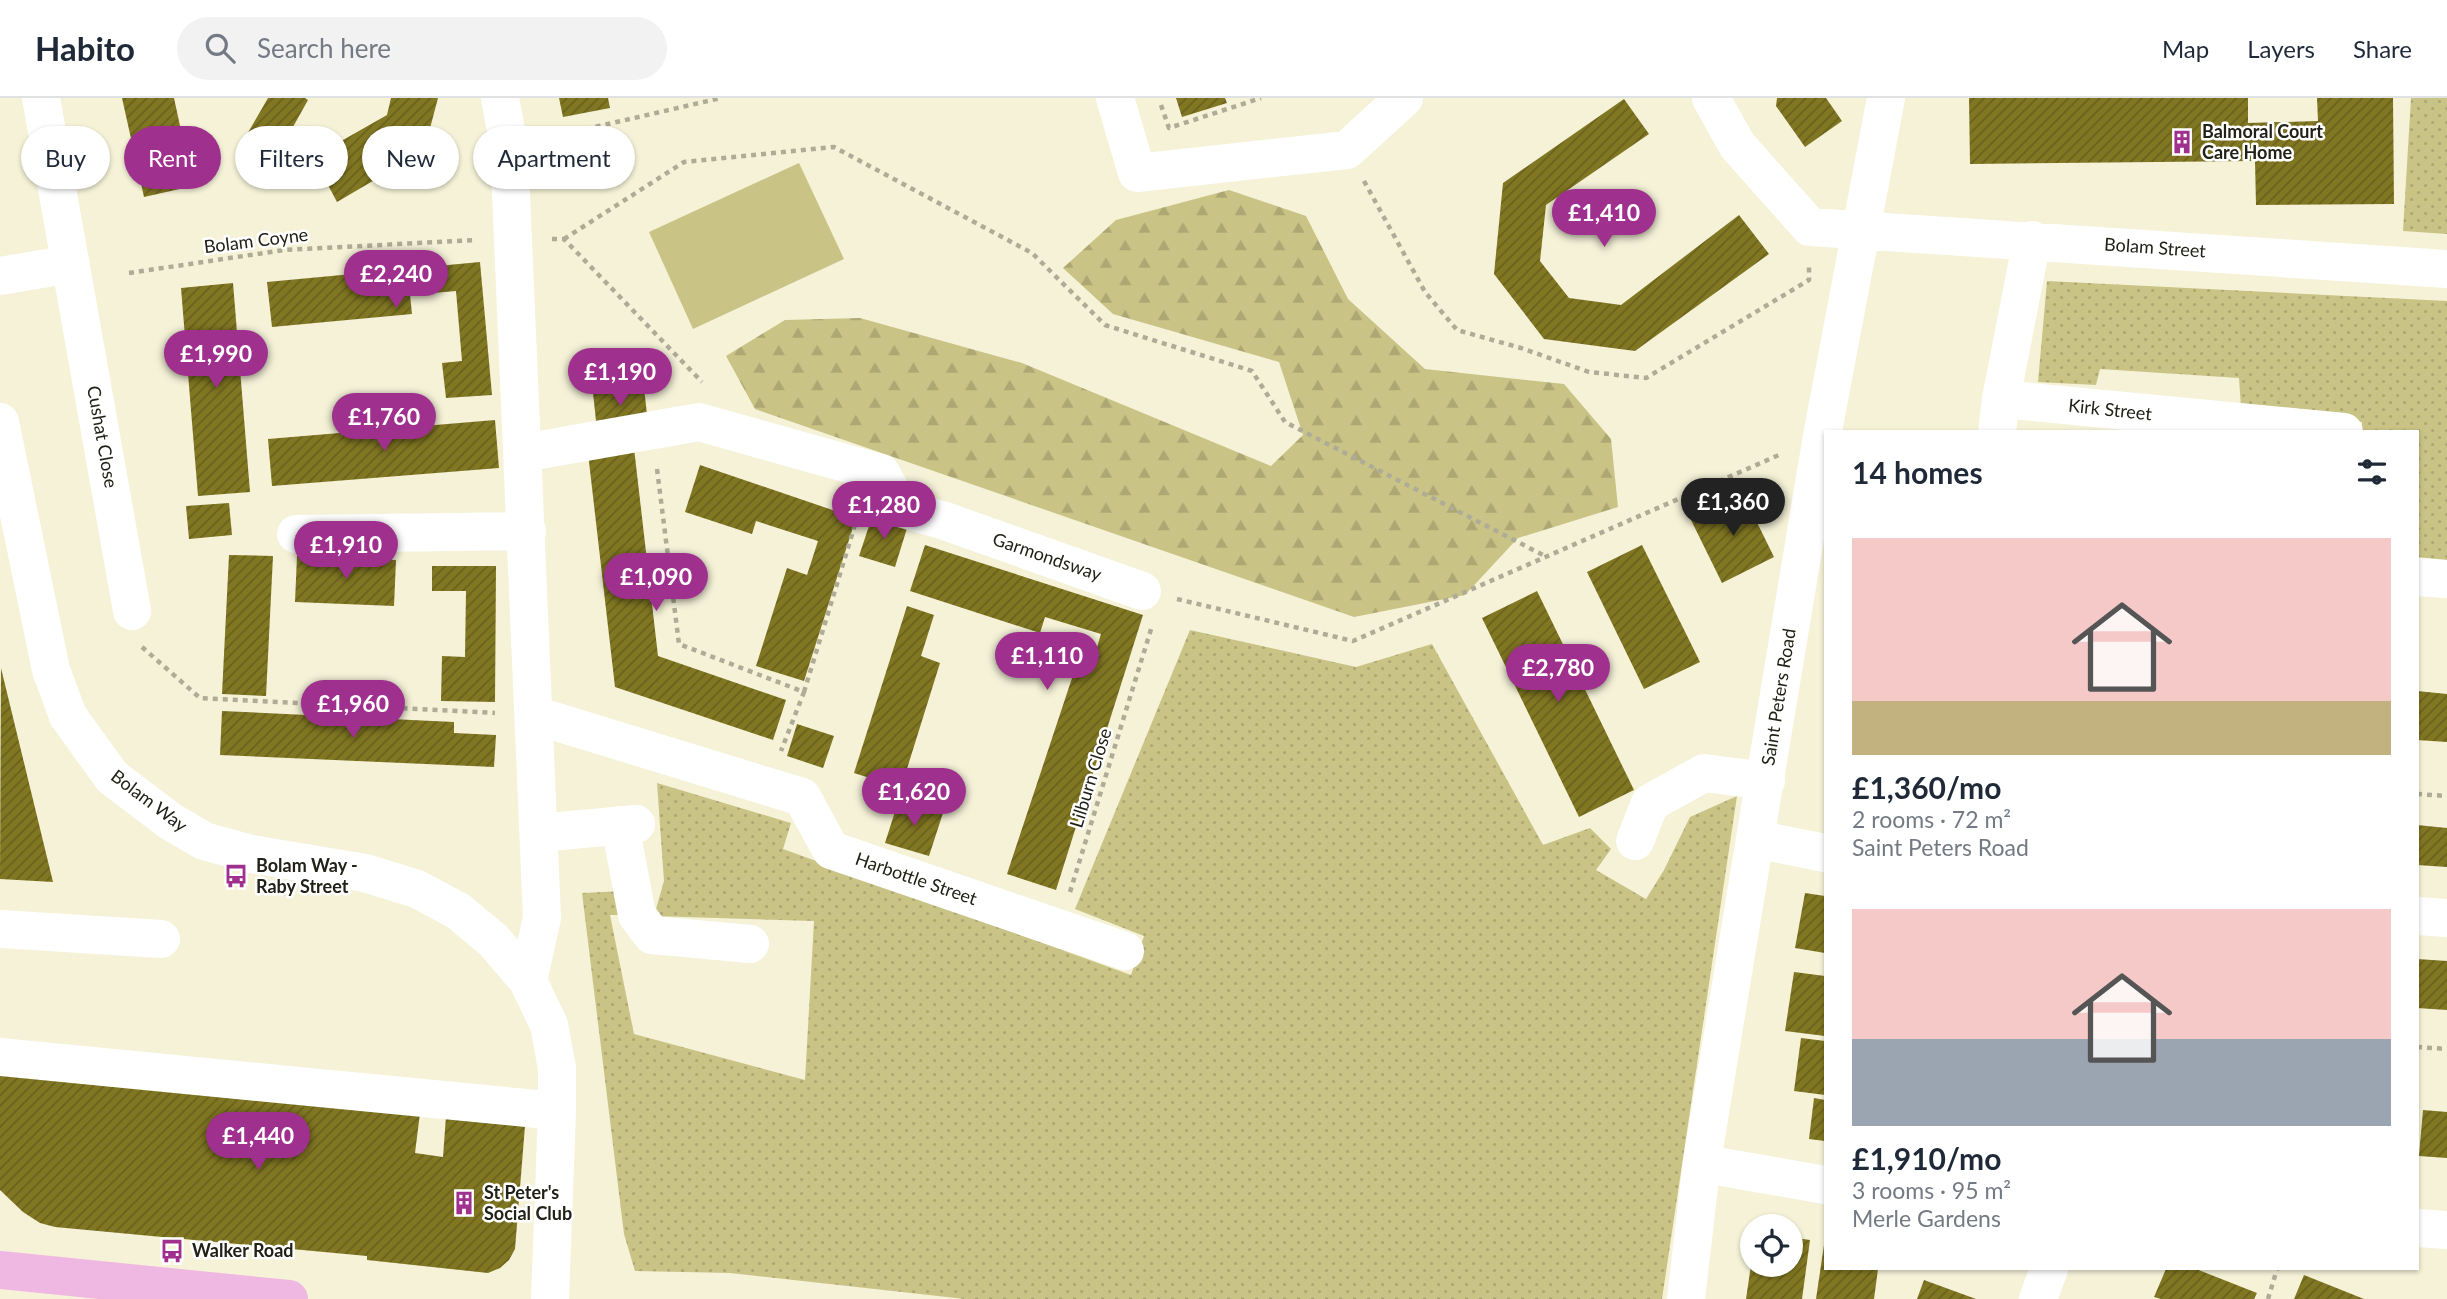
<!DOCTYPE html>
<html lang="en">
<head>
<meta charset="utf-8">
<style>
	:root { --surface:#fff; --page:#f2f2f3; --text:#1f2937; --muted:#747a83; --line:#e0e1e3; --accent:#a0308d }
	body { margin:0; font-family:Lato,sans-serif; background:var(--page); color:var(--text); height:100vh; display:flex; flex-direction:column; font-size:26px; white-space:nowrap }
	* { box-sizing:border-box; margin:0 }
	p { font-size:23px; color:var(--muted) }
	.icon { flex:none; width:38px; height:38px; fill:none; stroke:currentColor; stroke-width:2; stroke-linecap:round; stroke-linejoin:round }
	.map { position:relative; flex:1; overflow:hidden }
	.sheet { position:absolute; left:1824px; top:332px; width:595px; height:840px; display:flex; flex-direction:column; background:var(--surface); border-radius:0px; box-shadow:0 2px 5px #0004 }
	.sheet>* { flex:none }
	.guide { position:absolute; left:21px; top:28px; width:665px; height:63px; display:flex; gap:14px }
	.fabs { position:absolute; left:1740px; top:1116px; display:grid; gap:14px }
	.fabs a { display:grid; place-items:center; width:63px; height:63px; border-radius:50%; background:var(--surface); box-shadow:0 2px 5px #0004; font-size:35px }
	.price { position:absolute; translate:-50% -60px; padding:0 16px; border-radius:24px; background:var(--accent); color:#fff; font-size:23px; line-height:46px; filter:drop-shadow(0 2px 4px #0008) }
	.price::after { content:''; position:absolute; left:50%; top:42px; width:21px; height:16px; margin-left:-10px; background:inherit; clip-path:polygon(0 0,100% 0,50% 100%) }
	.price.current { background:#222; color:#fff }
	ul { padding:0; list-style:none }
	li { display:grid; align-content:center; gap:14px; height:371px; padding:0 28px }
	li span { display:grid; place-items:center; height:217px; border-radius:0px; color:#555 }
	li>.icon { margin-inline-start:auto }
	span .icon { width:126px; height:126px; fill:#fffc; stroke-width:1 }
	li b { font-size:30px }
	h2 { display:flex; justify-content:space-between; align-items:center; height:84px; padding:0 28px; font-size:30px }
	.pill { padding:0 24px; border-radius:32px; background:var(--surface); box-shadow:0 2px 5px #0004; font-size:24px; line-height:63px }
	.pill.current { background:var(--accent); color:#fff }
	header { display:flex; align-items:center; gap:42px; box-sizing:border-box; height:98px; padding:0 35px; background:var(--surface); border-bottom:2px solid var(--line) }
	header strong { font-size:33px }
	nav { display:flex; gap:38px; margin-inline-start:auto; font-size:24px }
	.search { width:490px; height:63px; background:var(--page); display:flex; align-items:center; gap:18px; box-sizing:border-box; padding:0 24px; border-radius:38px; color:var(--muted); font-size:26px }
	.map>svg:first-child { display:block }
	.grass { fill:#cac386 }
	.forest { fill:url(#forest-firs) }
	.park { fill:url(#park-dots) }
	.building { fill:url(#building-hatch) }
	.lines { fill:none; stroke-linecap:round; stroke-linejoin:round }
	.path { stroke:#aeac97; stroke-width:4.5; stroke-dasharray:5 5; stroke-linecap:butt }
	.minor { stroke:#fff; stroke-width:38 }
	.major { stroke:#efb8e3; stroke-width:38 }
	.labels { text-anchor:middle; stroke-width:5; stroke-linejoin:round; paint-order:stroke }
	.poi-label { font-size:18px; font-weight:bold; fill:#222117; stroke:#fff; text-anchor:start }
	.street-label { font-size:18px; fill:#222117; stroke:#fff }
</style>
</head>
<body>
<header>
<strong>Habito</strong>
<div class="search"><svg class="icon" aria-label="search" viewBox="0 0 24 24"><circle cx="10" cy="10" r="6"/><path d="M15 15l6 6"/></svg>Search here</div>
<nav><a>Map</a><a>Layers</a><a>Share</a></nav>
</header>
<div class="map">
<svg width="2447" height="1201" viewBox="0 0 2447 1201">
	<defs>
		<pattern id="forest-firs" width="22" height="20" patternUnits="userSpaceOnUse" patternTransform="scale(1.75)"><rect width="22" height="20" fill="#cac386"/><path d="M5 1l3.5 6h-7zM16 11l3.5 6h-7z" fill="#ada773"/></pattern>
		<pattern id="park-dots" width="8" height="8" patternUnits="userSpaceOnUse" patternTransform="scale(1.75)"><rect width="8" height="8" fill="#cac386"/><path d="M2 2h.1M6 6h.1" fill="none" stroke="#ada773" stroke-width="1.8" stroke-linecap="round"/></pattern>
		<pattern id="building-hatch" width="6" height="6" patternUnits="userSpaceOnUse" patternTransform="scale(1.75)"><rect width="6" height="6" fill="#817722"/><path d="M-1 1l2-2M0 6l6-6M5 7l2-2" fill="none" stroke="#69611d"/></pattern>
	</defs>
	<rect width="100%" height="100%" fill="#f5f2d8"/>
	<path class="grass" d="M799 65 844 161 693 231 649 134Z"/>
	<path class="forest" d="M1229 92 1306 118 1348 201 1425 271 1564 286 1611 341 1618 409 1518 440 1465 497 1354 519 755 311 726 258 785 222 860 220 1022 265 1271 368 1303 337 1279 264 1113 216 1063 170 1116 122Z"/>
	<path class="park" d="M2411 0H2447V136L2403 133Z
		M2047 183 2447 203V462L2417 459V334H2362V324L2241 310 2239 280 2100 271 2096 287 2038 284Z
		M1190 532 1356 569 1432 546 1543 747 1590 730 1611 751 1596 772 1646 801 1664 772 1690 719 1737 698 1662 1201H965L730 1175 635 1173 624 1136 582 795 624 793 637 817H610L634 936 805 982 814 823 654 818 664 783 657 685 791 725 783 751 1131 877 1144 838 1075 811Z"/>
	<path class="building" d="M122 0H174L193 88 144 99Z
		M268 0H305L308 2 274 63 242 45Z
		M391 0H438L424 53 337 104 313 59 387 17Z
		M559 0H608L610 10 563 19Z
		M1176 0H1225L1227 5 1182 19Z
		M1777 0H1826L1842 23 1805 49 1776 8Z
		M1969 0H2248V25L2318 23 2317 0H2393L2394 106 2256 107 2255 63 1970 66Z
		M1624 1 1649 36 1546 107 1540 163 1569 200 1621 207 1739 117 1769 156 1635 253 1544 241 1494 176 1503 85Z
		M480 164 492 297 446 300 442 265 462 263 456 193 410 197 412 216 272 229 267 184Z
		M233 185 250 394 198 398 181 190Z
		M644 289 648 326 597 332 593 295Z
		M495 322 499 370 272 388 268 341Z
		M634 350 658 558 786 602 773 642 615 589 588 355Z
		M700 367 856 420 804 583 756 568 787 470 807 477 818 443 756 423 752 436 685 414Z
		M1743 396 1774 459 1722 485 1691 422Z
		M229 405 232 437 189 441 186 408Z
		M873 416 908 427 895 469 859 458Z
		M925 447 1143 517 1056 792 1007 776 1076 568 1090 572 1101 536 1045 519 1040 535 910 493Z
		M1642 447 1700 564 1644 591 1587 474Z
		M229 457 273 458 266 598 222 596Z
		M297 458 396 462 394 508 295 504Z
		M432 468H496L495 604 441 603 442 558 465 559 466 493H432Z
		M1537 493 1634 692 1579 719 1482 520Z
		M907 508 934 517 921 558 940 565 901 690 854 675Z
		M1 570 53 784 0 781Z
		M2417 593 2447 596V644L2417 642Z
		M222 613 454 624V635L496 637 494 669 220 657Z
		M797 626 834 638 823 670 787 658Z
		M899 701 943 715 929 758 885 745Z
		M2417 727 2447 730V769L2417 767Z
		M1805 795 1825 798V855L1795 850Z
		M2417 861 2447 863V912L2417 910Z
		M1794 874 1825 878V938L1785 933Z
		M1801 940 1825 943V997L1794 993Z
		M0 971 420 1015 415 1055 443 1059 446 1018 525 1028 515 1151 509 1162 500 1170 488 1175 367 1162V1158L55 1129 40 1125 23 1114 0 1092Z
		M1814 1000 1825 1002V1043L1809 1041Z
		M2423 1012 2447 1014V1060L2419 1058Z
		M1790 1139 1810 1142 1802 1201H1746L1751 1167H1790Z
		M1824 1147 1825 1171H1878L1874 1201H1816Z
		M2166 1171H2196L2257 1195 2254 1201H2161L2154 1199Z
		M2304 1177 2364 1201H2294Z
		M1924 1182 1976 1201H1917Z"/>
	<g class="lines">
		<path class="path" d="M1161 7 1169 30 1261 0
			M547 40 721 0
			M1364 83 1425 194 1457 232 1521 250 1589 274 1646 280 1809 182V165
			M552 141H564L702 284
			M564 141 684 64 834 49 1032 155 1105 227 1252 273 1285 324 1545 458
			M129 175 284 152 476 142
			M657 371 679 546 804 594 781 653
			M1177 501 1353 543 1779 357
			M142 549 200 600 495 615
			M804 594 858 417
			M2417 696 2447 698
			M1070 794 1152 528
			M2417 949 2447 951
			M2268 1201 2277 1171"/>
		<path class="minor" d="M41 0 132 513
			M500 0 509 49 542 820 528 883
			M1115 0 1137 75 1347 52 1404 0
			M1711 0 1737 47 1810 129 2447 171
			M0 178 71 166
			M2001 301 2032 142
			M0 324 51 572 68 618 112 679 170 723 204 743 251 756 365 775 417 791 458 813 493 842 528 883 549 927 557 970V1013L550 1201
			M1997 334 2001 301 2344 334
			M523 355 699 324 881 375 900 410 945 423 1142 493
			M296 436 527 433
			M2417 479 2447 481
			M534 617 802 699 831 752 1125 853
			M620 727 637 817 652 837 750 846
			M539 735 636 726
			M1755 741 1825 755
			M1635 743 1650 705 1704 675 1766 683
			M2417 818 2447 820
			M0 831 161 841
			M0 959 557 1013
			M1716 1068 1825 1087
			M2417 1130 2447 1132
			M1686 1201 1702 1063 1755 741 1822 338 1886 0
			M2038 1201 2049 1171"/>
		<path class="major" d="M0 1172 289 1201"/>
	</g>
	<defs>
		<g id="building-bare" transform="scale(1.89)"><path d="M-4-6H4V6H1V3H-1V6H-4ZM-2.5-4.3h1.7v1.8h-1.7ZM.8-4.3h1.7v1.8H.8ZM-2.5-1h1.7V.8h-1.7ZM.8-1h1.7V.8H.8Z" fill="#a0308d" stroke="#fff" stroke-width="2.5" paint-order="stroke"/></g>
		<g id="bus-bare" transform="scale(1.89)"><path d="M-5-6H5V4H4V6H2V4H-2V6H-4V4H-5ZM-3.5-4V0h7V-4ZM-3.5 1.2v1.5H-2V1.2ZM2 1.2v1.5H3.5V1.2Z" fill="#a0308d" stroke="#fff" stroke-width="2.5" paint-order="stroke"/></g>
	</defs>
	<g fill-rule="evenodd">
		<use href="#building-bare" x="2182" y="44"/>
		<use href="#bus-bare" x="236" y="778"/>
		<use href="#building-bare" x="464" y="1105"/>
		<use href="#bus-bare" x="172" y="1153"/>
	</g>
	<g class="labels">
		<g class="poi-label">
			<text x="2202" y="40">Balmoral Court<tspan x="2202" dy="21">Care Home</tspan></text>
			<text x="256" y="774">Bolam Way -<tspan x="256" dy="21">Raby Street</tspan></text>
			<text x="484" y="1101">St Peter's<tspan x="484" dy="21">Social Club</tspan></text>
			<text x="192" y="1159">Walker Road</text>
		</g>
		<g class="street-label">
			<text transform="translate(256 143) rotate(-7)" y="6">Bolam Coyne</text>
			<text transform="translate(2155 150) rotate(4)" y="6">Bolam Street</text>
			<text transform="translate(2110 312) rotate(6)" y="6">Kirk Street</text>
			<text transform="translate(102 339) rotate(80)" y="6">Cushat Close</text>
			<text transform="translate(1047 459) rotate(19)" y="6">Garmondsway</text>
			<text transform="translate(1779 599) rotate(-81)" y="6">Saint Peters Road</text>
			<text transform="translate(1091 680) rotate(-73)" y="6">Lilburn Close</text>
			<text transform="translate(149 703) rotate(37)" y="6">Bolam Way</text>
			<text transform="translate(916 781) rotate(19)" y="6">Harbottle Street</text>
		</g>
	</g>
</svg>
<div class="fabs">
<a><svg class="icon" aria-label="locate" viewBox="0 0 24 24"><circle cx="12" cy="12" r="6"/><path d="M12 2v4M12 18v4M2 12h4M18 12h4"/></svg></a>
</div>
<b class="price" style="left:1604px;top:151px">£1,410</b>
<b class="price" style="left:396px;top:212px">£2,240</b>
<b class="price" style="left:216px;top:292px">£1,990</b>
<b class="price" style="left:620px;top:310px">£1,190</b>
<b class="price" style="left:384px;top:355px">£1,760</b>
<b class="price current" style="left:1733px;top:440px">£1,360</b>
<b class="price" style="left:884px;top:443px">£1,280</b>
<b class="price" style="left:346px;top:483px">£1,910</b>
<b class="price" style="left:656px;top:515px">£1,090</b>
<b class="price" style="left:1047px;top:594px">£1,110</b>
<b class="price" style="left:1558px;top:606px">£2,780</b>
<b class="price" style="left:353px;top:642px">£1,960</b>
<b class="price" style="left:914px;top:730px">£1,620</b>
<b class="price" style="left:258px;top:1074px">£1,440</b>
<div class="guide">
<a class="pill">Buy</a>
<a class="pill current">Rent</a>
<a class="pill">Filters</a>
<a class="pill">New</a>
<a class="pill">Apartment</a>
</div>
<section class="sheet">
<h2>14 homes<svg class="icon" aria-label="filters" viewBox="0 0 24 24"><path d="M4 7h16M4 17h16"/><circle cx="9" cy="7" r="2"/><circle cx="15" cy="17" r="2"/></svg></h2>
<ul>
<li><span style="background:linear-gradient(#f6c9c9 75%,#c2b280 0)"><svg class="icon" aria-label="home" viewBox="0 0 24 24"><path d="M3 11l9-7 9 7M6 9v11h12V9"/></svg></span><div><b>£1,360/mo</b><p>2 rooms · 72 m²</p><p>Saint Peters Road</p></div></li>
<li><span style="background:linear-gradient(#f6c9c9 60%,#9aa5b1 0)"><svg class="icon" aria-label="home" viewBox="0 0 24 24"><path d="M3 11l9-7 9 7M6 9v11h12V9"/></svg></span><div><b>£1,910/mo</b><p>3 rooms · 95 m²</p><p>Merle Gardens</p></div></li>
</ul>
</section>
</div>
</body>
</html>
